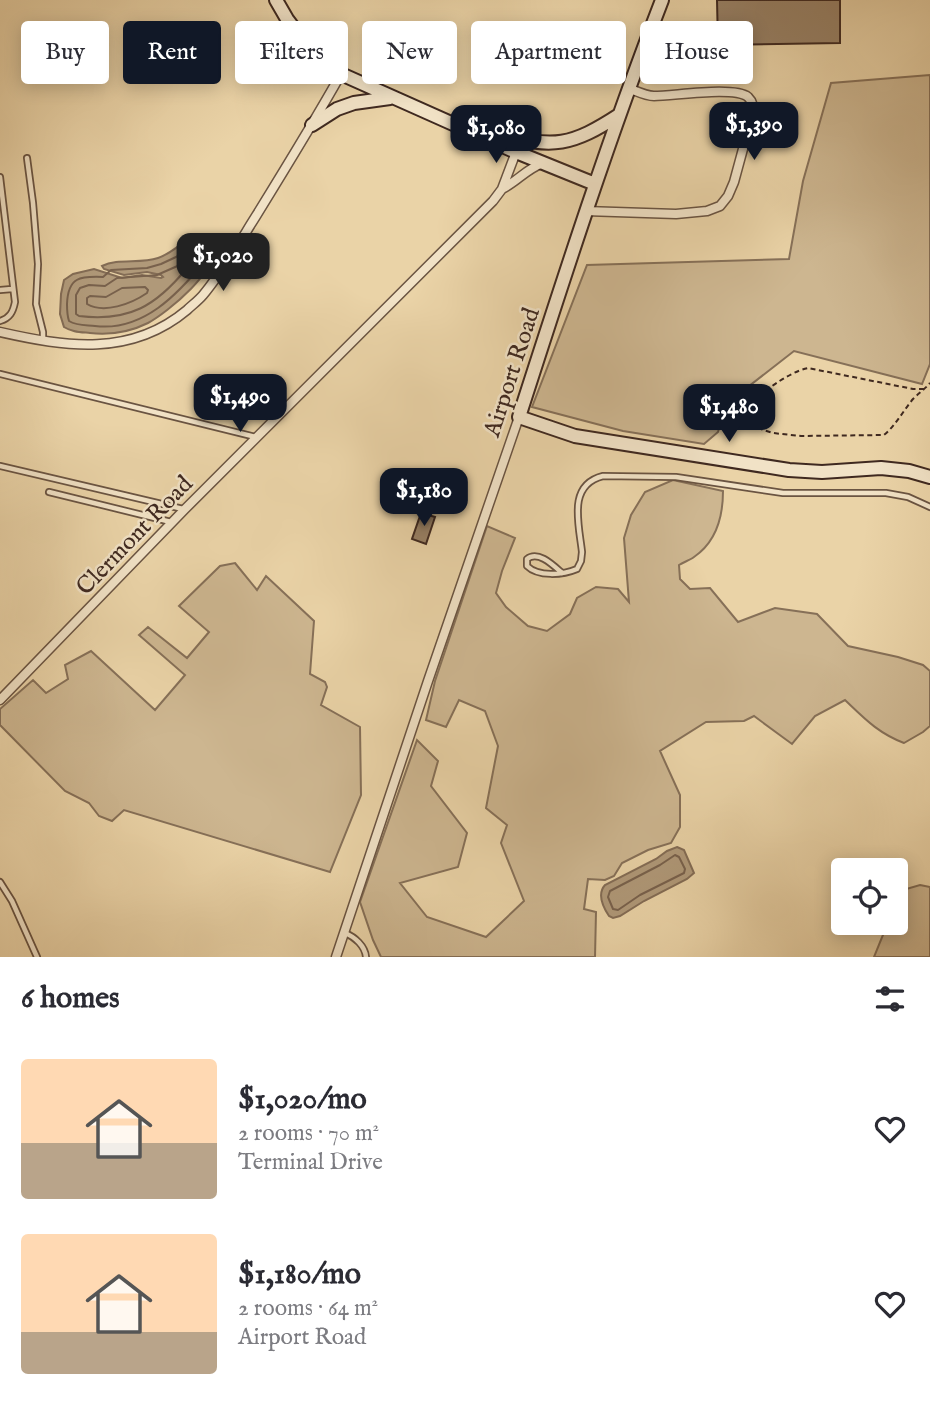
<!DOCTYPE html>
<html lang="en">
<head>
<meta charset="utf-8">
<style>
	:root { --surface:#fff; --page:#f7f7f7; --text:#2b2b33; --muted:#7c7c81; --accent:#111827 }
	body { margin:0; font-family:"IM FELL English",serif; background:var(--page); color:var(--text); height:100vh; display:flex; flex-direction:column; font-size:26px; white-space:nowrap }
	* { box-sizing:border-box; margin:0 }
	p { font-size:23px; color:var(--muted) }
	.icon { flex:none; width:38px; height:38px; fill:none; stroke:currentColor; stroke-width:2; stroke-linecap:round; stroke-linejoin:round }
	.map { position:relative; height:957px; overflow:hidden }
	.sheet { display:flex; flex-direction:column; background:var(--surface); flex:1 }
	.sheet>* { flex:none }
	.top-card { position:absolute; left:21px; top:21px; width:889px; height:63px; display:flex; gap:14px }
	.controls { position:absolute; left:831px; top:858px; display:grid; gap:14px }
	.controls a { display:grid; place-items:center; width:77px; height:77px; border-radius:7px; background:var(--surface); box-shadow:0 4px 18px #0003; font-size:35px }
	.price { position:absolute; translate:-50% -60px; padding:0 16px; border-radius:14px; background:var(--accent); color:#fff; font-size:23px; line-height:46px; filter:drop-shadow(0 2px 4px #0008) }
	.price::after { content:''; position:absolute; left:50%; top:42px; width:21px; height:16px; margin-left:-10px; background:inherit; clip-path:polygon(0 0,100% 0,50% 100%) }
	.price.selected { background:#222; color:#fff }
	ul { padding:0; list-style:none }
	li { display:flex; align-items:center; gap:21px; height:175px; padding:0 21px }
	li span { display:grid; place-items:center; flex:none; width:196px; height:140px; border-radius:7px; color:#555 }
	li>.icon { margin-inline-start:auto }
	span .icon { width:84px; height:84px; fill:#fffc; stroke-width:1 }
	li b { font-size:30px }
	h2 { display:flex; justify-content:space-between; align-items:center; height:84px; padding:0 21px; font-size:30px }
	.pill { padding:0 24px; border-radius:7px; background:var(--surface); box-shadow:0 4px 18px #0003; font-size:24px; line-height:63px }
	.pill.selected { background:var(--accent); color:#fff }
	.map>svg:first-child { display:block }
	.green { fill:#cdb690; stroke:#867058; stroke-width:2 }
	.water { fill:#b09979; stroke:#836c55; stroke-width:2 }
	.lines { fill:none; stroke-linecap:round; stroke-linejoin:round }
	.shore { stroke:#78614c; stroke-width:2 }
	.building { fill:#988166; stroke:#3f2920; stroke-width:2 }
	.lane-casing { stroke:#6a5442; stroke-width:8 }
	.street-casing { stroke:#6a5442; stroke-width:11 }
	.secondary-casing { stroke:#3f2920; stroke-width:16 }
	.path { stroke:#3f2920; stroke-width:2; stroke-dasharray:5 3.5; stroke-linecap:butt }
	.lane { stroke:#f1e2c6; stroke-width:4.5 }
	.street { stroke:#f1e2c6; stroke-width:8 }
	.secondary { stroke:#f1e2c6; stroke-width:12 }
	.labels { text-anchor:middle; stroke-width:5; stroke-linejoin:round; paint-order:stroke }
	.street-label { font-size:24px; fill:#3f2920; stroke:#f1e2c6 }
</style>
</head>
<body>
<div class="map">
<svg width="930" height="957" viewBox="0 0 930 957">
	<rect width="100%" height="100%" fill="#ead3a7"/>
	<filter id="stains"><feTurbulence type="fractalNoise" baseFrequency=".00286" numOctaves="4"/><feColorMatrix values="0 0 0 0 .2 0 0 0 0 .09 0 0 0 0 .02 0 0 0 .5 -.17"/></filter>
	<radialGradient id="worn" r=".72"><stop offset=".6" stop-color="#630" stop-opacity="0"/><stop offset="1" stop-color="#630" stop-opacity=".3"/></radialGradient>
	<path class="green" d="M930 75V364L922 384 794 351 726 404 718 432 704 444 623 431 532 407 587 265 789 259 803 181 831 83Z
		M673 480 723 491C723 516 716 542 694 557 690 560 684 562 679 565L680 579 690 589 710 588 738 622 775 608 817 614 848 646 898 657 923 665 930 671V726L923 732 904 743C878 733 865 719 845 700L815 716 792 744 754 716 744 721 706 722 660 751 680 795V827L671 843 648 850 622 863 614 876 605 880 588 879 584 909 596 912 595 957H381L373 940 360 902 417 740 438 761 431 786 467 833 458 867 400 883 427 917 486 937 524 901 501 843 507 825 486 808 498 746 485 711 459 700 446 727 426 720 435 681 487 526 515 538 502 571 496 593 506 607 528 626 547 631 570 614 577 598 596 587 618 589 629 602 624 538 631 515 645 492Z
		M235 563 257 590 266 576 314 621 310 674 325 682 327 687 321 705 360 727 361 795 330 872 124 810 112 821 99 816 89 803 65 791 0 725V709L33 680 46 693 68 679 65 665 91 651 155 710 185 675 139 635 148 627 187 658 209 632 179 606 220 566Z
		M920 885 930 887V957H874L885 930 881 922H896V892Z"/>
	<path class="water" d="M196 234C203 234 211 236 213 244 222 268 167 313 148 323 130 332 109 335 90 333 80 332 72 332 64 327L60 314 61 294 64 280 73 274 94 269 122 278 142 275 161 278 163 277 161 275 147 272 124 275 104 269 102 266C118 258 140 264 158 258 173 253 183 241 196 234Z
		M677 847 684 850 694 873 687 879 644 901 620 916 613 918 609 916C603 907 597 894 605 885L656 859 667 851Z"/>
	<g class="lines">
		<path class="shore" d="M197 241H200L206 245 207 255 206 260C178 294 143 332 95 326 86 325 77 326 69 321 67 315 67 310 67 304 68 277 80 276 103 277L111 270 147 268 161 264 176 257Z
			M182 264H186L187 268C156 306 129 322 79 316L76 314V295L80 288 89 285 105 286 117 278 157 275Z
			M145 287 148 290 147 293C131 304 104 314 87 304V298L90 296 106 297 122 288Z
			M675 855 679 857 685 869 684 873 640 895 618 910 613 909 608 897 610 891 660 865Z"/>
	</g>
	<path class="building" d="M717 0H840V43L718 45Z
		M421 513 435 517 426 544 412 539Z"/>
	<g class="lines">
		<g class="lane-casing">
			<path id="lane" d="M27 158 33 203 38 264 36 304 43 332V341
				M0 177 15 302C13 312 10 318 0 321
				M0 290 12 289
				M0 374 256 437
				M0 466 183 509
				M49 492 171 522
				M562 573C553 565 538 550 527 559V566C538 577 563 575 577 569L581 561 582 552C579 524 567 485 603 476L676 477 783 493H886L908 497 930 507
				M0 882 12 901 37 957
				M345 933C355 937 365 946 366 957"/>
		</g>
		<g class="street-casing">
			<path id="street" d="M502 189C518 181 526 169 543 163
				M585 211 676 214 707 211 720 206 728 196 734 182 753 112C753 106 753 102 748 97 734 86 674 96 654 96 646 96 636 91 628 88
				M0 332C66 347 131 357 187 310 192 305 198 301 203 295 223 271 239 243 256 216 285 169 314 122 341 74
				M0 700 185 509 493 201 502 189 516 152
				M336 957 428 681 519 417"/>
		</g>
		<g class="secondary-casing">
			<path id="secondary" d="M276 0 287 19 302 39 315 54 341 74 516 152 595 184
				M662 0C609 137 564 277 519 417L575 436 789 470 822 472 881 468 909 471 930 477
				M458 120C472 121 486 128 500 133 552 150 573 145 619 115
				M312 125 337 109 354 103 390 98"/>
		</g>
		<path class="path" d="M924 389H913L808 368C788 372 751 398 743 417L748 425 773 433 801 436 884 435C896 425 903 411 913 399 919 393 925 389 930 383"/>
		<use href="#lane" class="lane"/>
		<use href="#street" class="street"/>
		<use href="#secondary" class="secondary"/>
	</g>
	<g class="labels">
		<g class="street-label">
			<text transform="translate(511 372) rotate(-72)" y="8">Airport Road</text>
			<text transform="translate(134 535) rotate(-46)" y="8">Clermont Road</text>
		</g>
	</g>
	<rect width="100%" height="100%" filter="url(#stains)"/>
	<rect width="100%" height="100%" fill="url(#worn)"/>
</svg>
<div class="controls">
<a><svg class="icon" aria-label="locate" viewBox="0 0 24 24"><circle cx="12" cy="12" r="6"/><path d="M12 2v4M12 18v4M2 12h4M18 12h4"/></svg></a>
</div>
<b class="price" style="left:754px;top:162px">$1,390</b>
<b class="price" style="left:496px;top:165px">$1,080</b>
<b class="price selected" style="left:223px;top:293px">$1,020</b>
<b class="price" style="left:240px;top:434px">$1,490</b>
<b class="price" style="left:729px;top:444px">$1,480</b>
<b class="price" style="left:424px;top:528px">$1,180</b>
<div class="top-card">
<a class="pill">Buy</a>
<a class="pill selected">Rent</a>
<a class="pill">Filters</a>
<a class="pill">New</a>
<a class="pill">Apartment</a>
<a class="pill">House</a>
</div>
</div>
<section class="sheet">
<h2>6 homes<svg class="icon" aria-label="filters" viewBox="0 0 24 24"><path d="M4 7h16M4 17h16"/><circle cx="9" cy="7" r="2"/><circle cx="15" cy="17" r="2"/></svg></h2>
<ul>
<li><span style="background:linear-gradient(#ffd9b3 60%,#b9a48a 0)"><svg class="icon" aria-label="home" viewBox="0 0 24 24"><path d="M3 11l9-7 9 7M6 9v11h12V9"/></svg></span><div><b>$1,020/mo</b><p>2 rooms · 70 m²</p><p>Terminal Drive</p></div><svg class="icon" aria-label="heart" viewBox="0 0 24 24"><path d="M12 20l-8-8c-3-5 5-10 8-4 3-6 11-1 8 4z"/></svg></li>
<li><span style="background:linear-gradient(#ffd9b3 70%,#b9a48a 0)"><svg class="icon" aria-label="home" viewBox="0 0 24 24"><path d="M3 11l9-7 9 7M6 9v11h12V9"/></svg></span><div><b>$1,180/mo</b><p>2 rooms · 64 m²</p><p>Airport Road</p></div><svg class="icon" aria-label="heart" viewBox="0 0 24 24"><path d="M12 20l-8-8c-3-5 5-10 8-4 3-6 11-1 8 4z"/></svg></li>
</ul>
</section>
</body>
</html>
